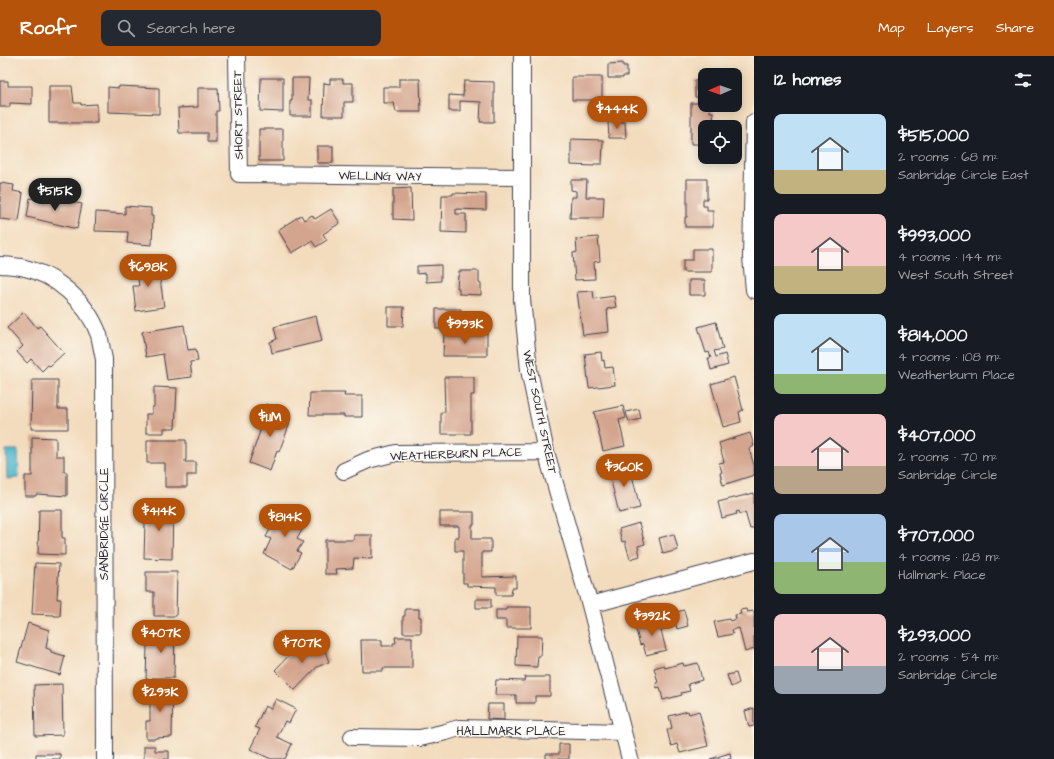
<!DOCTYPE html>
<html lang="en">
<head>
<meta charset="utf-8">
<style>
	:root { --surface:#171b24; --page:#242831; --text:#f1f3f6; --muted:#9ea1a6; --accent:#b45309 }
	body { margin:0; font-family:"Architects Daughter",sans-serif; background:var(--page); color:var(--text); height:100vh; display:flex; flex-direction:column; font-size:15px; white-space:nowrap }
	* { box-sizing:border-box; margin:0 }
	p { font-size:13px; color:var(--muted) }
	.icon { flex:none; width:22px; height:22px; fill:none; stroke:currentColor; stroke-width:2; stroke-linecap:round; stroke-linejoin:round }
	.map { position:relative; flex:1; overflow:hidden }
	.sheet { display:flex; flex-direction:column; background:var(--surface); width:300px }
	.sheet>* { flex:none }
	.needle { width:26px; rotate:268deg }
	.tools { position:absolute; left:698px; top:12px; display:grid; gap:8px }
	.tools a { display:grid; place-items:center; width:44px; height:44px; border-radius:8px; background:var(--surface); box-shadow:0 2px 10px #0003; font-size:20px }
	.price { position:absolute; translate:-50% -34px; padding:0 9px; border-radius:14px; background:var(--accent); color:#fff; font-size:13px; line-height:26px; filter:drop-shadow(0 1px 2px #0008) }
	.price::after { content:''; position:absolute; left:50%; top:24px; width:12px; height:9px; margin-left:-6px; background:inherit; clip-path:polygon(0 0,100% 0,50% 100%) }
	.price.selected { background:#222; color:#fff }
	ul { padding:0; list-style:none }
	li { display:flex; align-items:center; gap:12px; height:100px; padding:0 20px }
	li span { display:grid; place-items:center; flex:none; width:112px; height:80px; border-radius:8px; color:#555 }
	li>.icon { margin-inline-start:auto }
	span .icon { width:48px; height:48px; fill:#fffc; stroke-width:1 }
	li b { font-size:17px }
	h2 { display:flex; justify-content:space-between; align-items:center; height:48px; padding:0 20px; font-size:17px }
	header { display:flex; align-items:center; gap:24px; box-sizing:border-box; height:56px; padding:0 20px; background:var(--accent); color:#fff }
	header strong { font-size:19px }
	nav { display:flex; gap:22px; margin-inline-start:auto; font-size:14px }
	.search { width:280px; height:36px; background:var(--page); display:flex; align-items:center; gap:10px; box-sizing:border-box; padding:0 14px; border-radius:8px; color:var(--muted); font-size:15px }
	main { display:flex; flex:1; min-height:0 }
	.map>svg:first-child { display:block }
	.water { fill:#50b8ce; stroke:#396d84 }
	.building { fill:#d4a58e }
	.lines { fill:none; stroke-linecap:round; stroke-linejoin:round }
	.minor-casing { stroke:#413e4e; stroke-width:18 }
	.minor { stroke:#fff; stroke-width:16 }
	.labels { text-anchor:middle; stroke-width:3; stroke-linejoin:round; paint-order:stroke }
	.street-label { font-size:12px; fill:#22223b; stroke:#fbf7ec }
</style>
</head>
<body>
<header>
<strong>Roofr</strong>
<div class="search"><svg class="icon" aria-label="search" viewBox="0 0 24 24"><circle cx="10" cy="10" r="6"/><path d="M15 15l6 6"/></svg>Search here</div>
<nav><a>Map</a><a>Layers</a><a>Share</a></nav>
</header>
<main>
<div class="map">
<svg width="754" height="703" viewBox="0 0 754 703">
	<rect width="100%" height="100%" fill="#fbf7ec"/>
	<filter id="ink" filterUnits="userSpaceOnUse"><feTurbulence type="fractalNoise" baseFrequency=".025" numOctaves="2"/><feDisplacementMap in="SourceGraphic" scale="8" xChannelSelector="R" yChannelSelector="G"/><feConvolveMatrix kernelMatrix="1 2 1 2 8 2 1 2 1" color-interpolation-filters="sRGB"/></filter>
	<filter id="wash" filterUnits="userSpaceOnUse"><feTurbulence type="fractalNoise" baseFrequency=".012" numOctaves="4" result="noise"/><feDisplacementMap in="SourceGraphic" scale="16" xChannelSelector="R" yChannelSelector="G"/><feGaussianBlur stdDeviation="0.9" result="paint"/><feColorMatrix in="noise" values="0 0 0 0 0 0 0 0 0 0 0 0 0 0 0 0 0 1.4 0 .05"/><feComposite in="paint" operator="in"/></filter>
	<g filter="url(#wash)">
		<rect width="100%" height="100%" fill="#f3dcbd"/>
		<path class="water" d="M6 394H18L19 422 7 423Z"/>
		<g id="blocks">
			<path class="building" d="M623 7V10H627V20H623V22H608V8Z
				M572 21H602V44H572Z
				M261 22H283V56L260 55Z
				M292 22H309L308 44H312V60H290V45H292Z
				M330 23H343V27H353V46H344V60H323L324 27 330 28Z
				M399 23H420L421 56H396L394 47H383V31H399Z
				M695 24H705V49H710V56H713L714 71H705V88H691V47H698V41H695Z
				M0 25H8V30H32V48L10 47V51H0Z
				M464 25 494 26V66H480L481 46 460 45V55H449V39L463 40Z
				M49 30H72L74 47H81V49L97 48V67H49Z
				M119 30 159 32V58L108 56V31L119 32Z
				M198 32H218L219 55H216V86H207V77H179L178 52 198 51Z
				M608 66H625L626 82H609Z
				M259 73H283V105H259Z
				M571 83 603 84 602 108H594V110L571 109Z
				M317 90H333V107H317Z
				M687 123H707V143H703V150H707V154H713V171H685V161H687Z
				M571 124H587L586 141H604L603 162H570L571 141H576V135L571 134Z
				M0 127 14 129 13 135 23 137 19 165 0 163Z
				M411 132 412 164 393 163V133Z
				M453 137 486 138V154L456 153V158H466V177L441 176 442 139H453Z
				M45 141 82 148 77 173 27 161 30 142 45 145Z
				M125 150 151 152V160H153L152 189 127 187 128 176 95 175 96 156 125 158Z
				M331 153 340 167 323 178 327 184 316 191 312 185 292 197 278 174 301 159 304 164 312 159 315 163Z
				M598 181 600 205 594 206 595 223 575 224 573 197 577 196 576 183Z
				M693 193H712V216H683V204H693Z
				M158 207 164 251 136 255 133 230H139L136 210Z
				M441 209V225L426 226V217L417 218V210Z
				M459 215H479V227L481 228V239L459 238V232H457L458 220H459Z
				M689 224H705V239H689Z
				M593 235 594 243 614 240 616 251 607 253 609 276 583 279 577 236Z
				M388 251H404L403 270H388Z
				M436 253H461V273H436Z
				M24 256 37 272 40 270 64 297 50 310 48 309 42 315 31 303 27 307 17 296 23 290 7 272Z
				M316 260 322 285 272 297 270 286 277 283 274 271Z
				M716 266 723 293 714 295 716 301 725 298 728 309 711 314 708 302H711L709 296 706 297 698 271Z
				M184 269 188 294 196 293 198 305 190 306 192 321 167 324 163 298 146 301 142 276Z
				M487 277V300H443L444 278Z
				M601 296 602 305 604 304 605 312 613 311 615 329 589 332 585 298Z
				M444 321H474V339H471V378H441V356H445Z
				M734 321 743 354 739 356 741 366 723 371 711 328Z
				M32 324H58V353H68V373H31Z
				M154 331 177 332 175 372H164V377H146V358H152V351H154Z
				M310 337H345L344 340H362V361H344V359H309Z
				M266 348 286 355 282 364 290 367 279 396 277 395 270 415 249 407 266 358 263 357Z
				M623 350 626 362 619 364 625 390 603 395 594 356Z
				M639 353 641 363 629 366 626 356Z
				M750 377 754 390 749 393 754 409V419L723 429 720 417 722 416 719 407 724 406 719 387Z
				M32 381 56 382V400H64V416H67V440L36 438V440H25V420H32Z
				M147 384H186V404H185V406H196V419H187V431H165V407H147Z
				M629 408 630 410 635 409 637 418 632 419 640 452 619 457 608 413Z
				M754 437V472L750 473 745 456 740 458 739 455 736 456 737 458 722 462 718 446Z
				M148 448H173L172 503 144 502 145 467H148Z
				M282 451 299 459 297 462 306 467 297 483 303 486 297 495 301 497 292 513 264 498 271 483 266 481Z
				M39 454H62V482H65V499L38 498Z
				M440 456H474V469H472V483H491V496H482V521L516 520V532H512L511 539H496V531L467 530V527H463V495H455V481H459V470H440Z
				M639 467 645 488 638 490 640 500 630 503 625 485 622 486 619 473Z
				M674 478 678 494 663 498 659 482Z
				M354 479H372V503L354 502 353 512 336 513 337 518H325V484H354Z
				M35 507 59 508 57 543H61L60 560H54V559L32 558Z
				M146 516H177L176 560H154V536H146Z
				M476 543H491V552H476Z
				M506 551H531V572H506V564H496V554H506Z
				M405 553H419V561H421V577H403V560H405Z
				M746 553 747 556 754 555V593L745 596 739 572 732 574 733 578 718 581 714 566 729 563 730 565 736 563 735 559 741 558 740 554Z
				M684 554 688 570 677 573 673 557Z
				M663 563 665 573 661 574 666 594 646 599 643 588 640 589 635 570Z
				M28 567 49 574 46 592 51 594V596L65 600 60 619 17 606Z
				M150 572H175L174 622H152L153 624 146 623 147 590H150Z
				M517 580H542L541 600H538L537 611 516 610Z
				M395 581H412V612H383V615H362L361 584H382V590H393V587H396Z
				M321 584 329 606 317 611 295 634 275 614 298 590 300 593Z
				M683 607 684 610 698 607 702 624 688 628 690 635 681 637 682 639 663 644 660 631 657 632 656 627 658 626 654 612 664 609 665 612Z
				M736 617 739 627 731 631 727 619Z
				M525 621H550V640H535V647H516V639H495L496 624 524 625Z
				M62 628 63 679 35 680 34 629Z
				M150 630H173L172 681 155 682V683H146V665H150Z
				M276 643 296 653 289 667 285 665 277 681 292 688 285 703H271L250 693 260 673 255 671 265 650 271 653Z
				M488 648H504V664L487 663Z
				M754 652V670L749 671 745 655Z
				M688 655 689 658 699 655 708 690 680 697 677 688 671 690 667 674 672 672 669 660Z
				M559 688H569V703H546V698H559Z
				M144 690H155V695H169V703H144Z
				M730 697 731 703H710Z
				M36 698H60V703H36Z"/>
		</g>
	</g>
	<g filter="url(#ink)">
		<use href="#blocks" fill-opacity="0" stroke="#413e4e" stroke-width="1"/>
		<g class="lines">
			<g class="minor-casing">
				<path id="minor" d="M237 0 239 118 521 121
					M522 0V243L529 314 546 396 590 549 630 703
					M754 66 751 201 754 234
					M0 209C7 209 14 210 21 211 56 218 87 246 99 279 101 287 102 295 104 303L105 703
					M344 415 368 404 396 397 546 396
					M590 549 754 505
					M352 681 420 682 446 676 459 672 623 676"/>
			</g>
			<use href="#minor" class="minor"/>
		</g>
	</g>
	<g class="labels">
		<g class="street-label">
			<text transform="translate(238 59) rotate(-91)" y="4">SHORT STREET</text>
			<text transform="translate(380 120) rotate(1)" y="4">WELLING WAY</text>
			<text transform="translate(540 356) rotate(78)" y="4">WEST SOUTH STREET</text>
			<text transform="translate(456 398) rotate(-2)" y="4">WEATHERBURN PLACE</text>
			<text transform="translate(104 468) rotate(-90)" y="4">SANBRIDGE CIRCLE</text>
			<text x="511" y="679">HALLMARK PLACE</text>
		</g>
	</g>
</svg>
<div class="tools">
<a><svg class="needle" viewBox="-14 -14 28 28"><path d="M0-13l5 13h-10z" fill="#e53935"/><path d="M0 13l5-13h-10z" fill="#9ea1a6"/></svg></a>
<a><svg class="icon" aria-label="locate" viewBox="0 0 24 24"><circle cx="12" cy="12" r="6"/><path d="M12 2v4M12 18v4M2 12h4M18 12h4"/></svg></a>
</div>
<b class="price" style="left:617px;top:74px">$444K</b>
<b class="price selected" style="left:55px;top:156px">$515K</b>
<b class="price" style="left:148px;top:232px">$698K</b>
<b class="price" style="left:465px;top:289px">$993K</b>
<b class="price" style="left:270px;top:382px">$1.1M</b>
<b class="price" style="left:624px;top:432px">$360K</b>
<b class="price" style="left:159px;top:476px">$414K</b>
<b class="price" style="left:285px;top:482px">$814K</b>
<b class="price" style="left:652px;top:581px">$392K</b>
<b class="price" style="left:161px;top:598px">$407K</b>
<b class="price" style="left:302px;top:608px">$707K</b>
<b class="price" style="left:160px;top:657px">$293K</b>
</div>
<section class="sheet">
<h2>12 homes<svg class="icon" aria-label="filters" viewBox="0 0 24 24"><path d="M4 7h16M4 17h16"/><circle cx="9" cy="7" r="2"/><circle cx="15" cy="17" r="2"/></svg></h2>
<ul>
<li><span style="background:linear-gradient(#bfe0f5 70%,#c2b280 0)"><svg class="icon" aria-label="home" viewBox="0 0 24 24"><path d="M3 11l9-7 9 7M6 9v11h12V9"/></svg></span><div><b>$515,000</b><p>2 rooms · 68 m²</p><p>Sanbridge Circle East</p></div></li>
<li><span style="background:linear-gradient(#f6c9c9 65%,#c2b280 0)"><svg class="icon" aria-label="home" viewBox="0 0 24 24"><path d="M3 11l9-7 9 7M6 9v11h12V9"/></svg></span><div><b>$993,000</b><p>4 rooms · 144 m²</p><p>West South Street</p></div></li>
<li><span style="background:linear-gradient(#bfe0f5 75%,#8fb573 0)"><svg class="icon" aria-label="home" viewBox="0 0 24 24"><path d="M3 11l9-7 9 7M6 9v11h12V9"/></svg></span><div><b>$814,000</b><p>4 rooms · 108 m²</p><p>Weatherburn Place</p></div></li>
<li><span style="background:linear-gradient(#f6c9c9 65%,#b9a48a 0)"><svg class="icon" aria-label="home" viewBox="0 0 24 24"><path d="M3 11l9-7 9 7M6 9v11h12V9"/></svg></span><div><b>$407,000</b><p>2 rooms · 70 m²</p><p>Sanbridge Circle</p></div></li>
<li><span style="background:linear-gradient(#a9c7e8 60%,#8fb573 0)"><svg class="icon" aria-label="home" viewBox="0 0 24 24"><path d="M3 11l9-7 9 7M6 9v11h12V9"/></svg></span><div><b>$707,000</b><p>4 rooms · 128 m²</p><p>Hallmark Place</p></div></li>
<li><span style="background:linear-gradient(#f6c9c9 65%,#9aa5b1 0)"><svg class="icon" aria-label="home" viewBox="0 0 24 24"><path d="M3 11l9-7 9 7M6 9v11h12V9"/></svg></span><div><b>$293,000</b><p>2 rooms · 54 m²</p><p>Sanbridge Circle</p></div></li>
</ul>
</section>
</main>
</body>
</html>
